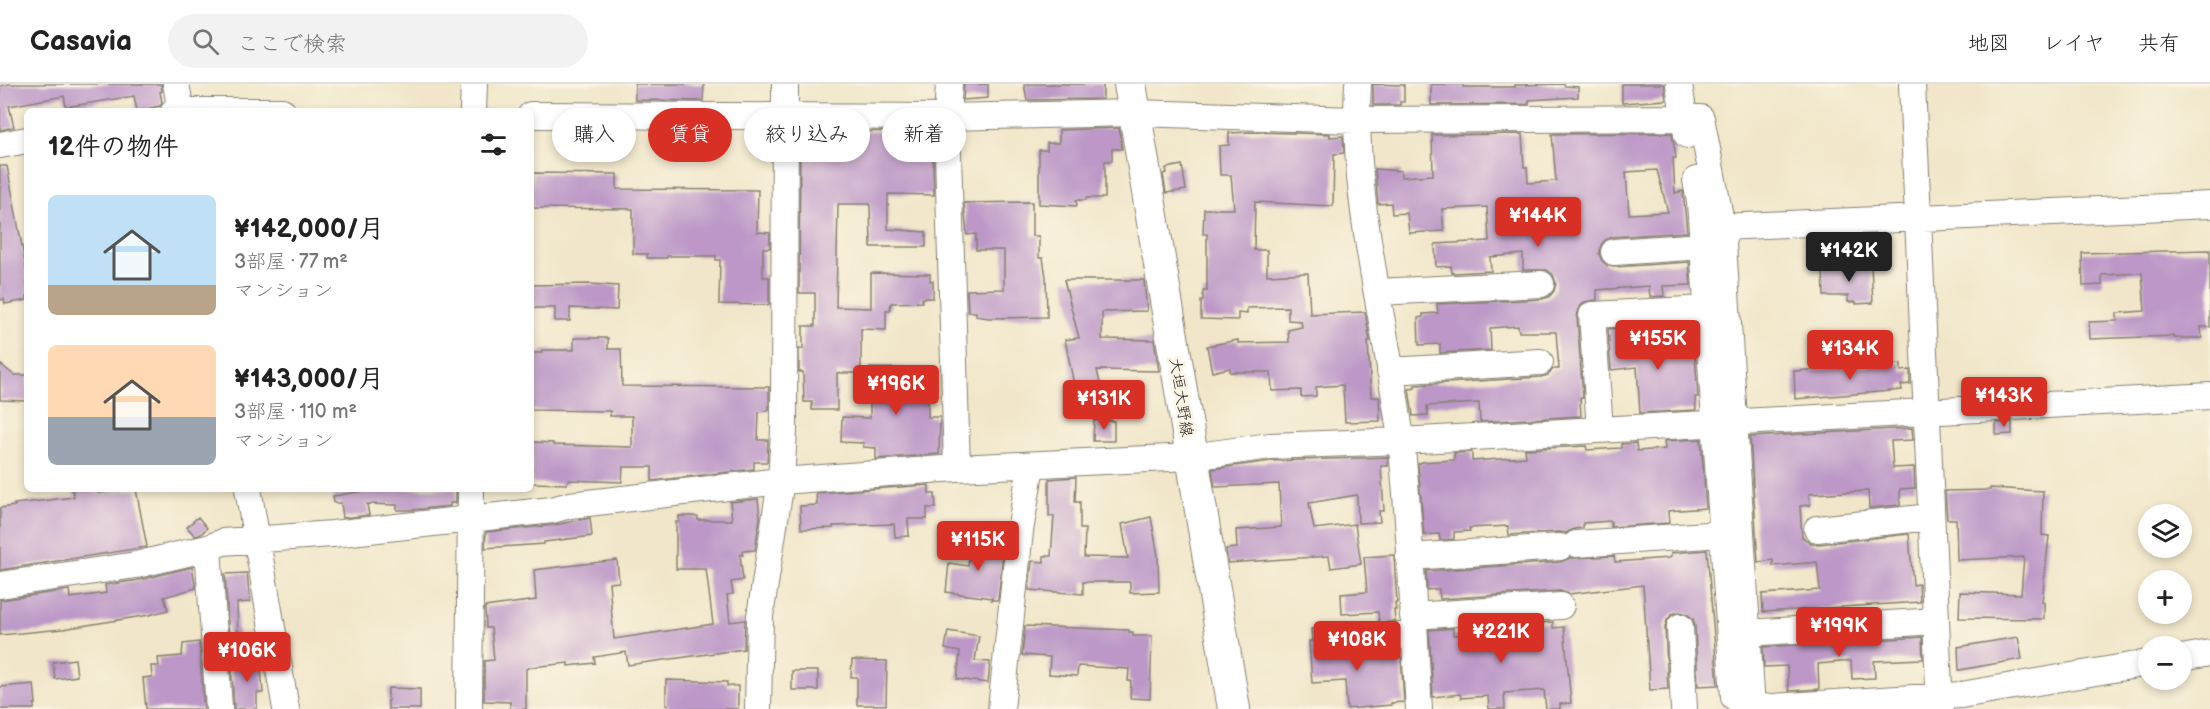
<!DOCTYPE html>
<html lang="ja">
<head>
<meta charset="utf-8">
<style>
	:root { --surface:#fff; --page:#f2f2f2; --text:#222; --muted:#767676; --line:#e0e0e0; --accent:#d93025 }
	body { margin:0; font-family:"Balsamiq Sans","Klee One",sans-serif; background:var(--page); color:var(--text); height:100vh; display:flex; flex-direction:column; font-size:22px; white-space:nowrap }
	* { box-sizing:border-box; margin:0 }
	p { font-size:20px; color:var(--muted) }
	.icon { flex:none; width:33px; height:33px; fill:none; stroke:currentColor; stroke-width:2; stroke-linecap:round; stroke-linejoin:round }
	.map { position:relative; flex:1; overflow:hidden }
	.details { position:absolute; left:24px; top:24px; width:510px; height:384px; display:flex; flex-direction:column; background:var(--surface); border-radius:9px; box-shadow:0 3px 9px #0003 }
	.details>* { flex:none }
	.guide { position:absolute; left:552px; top:24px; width:570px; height:54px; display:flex; gap:12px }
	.buttons { position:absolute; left:2138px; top:420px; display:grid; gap:12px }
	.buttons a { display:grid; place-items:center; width:54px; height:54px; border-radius:50%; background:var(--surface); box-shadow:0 3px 9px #0003; font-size:30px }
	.price { position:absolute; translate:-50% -51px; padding:0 14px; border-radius:6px; background:var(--accent); color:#fff; font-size:20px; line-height:39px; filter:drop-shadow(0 2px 3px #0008) }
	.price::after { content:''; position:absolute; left:50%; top:36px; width:18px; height:14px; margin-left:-9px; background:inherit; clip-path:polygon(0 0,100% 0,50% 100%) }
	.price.current { background:#222; color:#fff }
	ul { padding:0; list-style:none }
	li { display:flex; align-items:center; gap:18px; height:150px; padding:0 24px }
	li span { display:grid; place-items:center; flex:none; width:168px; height:120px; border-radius:9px; color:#555 }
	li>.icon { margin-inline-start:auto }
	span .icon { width:72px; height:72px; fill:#fffc; stroke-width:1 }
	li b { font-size:26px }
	h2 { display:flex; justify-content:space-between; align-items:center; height:72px; padding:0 24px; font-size:26px }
	.chip { padding:0 21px; border-radius:27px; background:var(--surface); box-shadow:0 3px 9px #0003; font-size:21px; line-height:54px }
	.chip.current { background:var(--accent); color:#fff }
	header { display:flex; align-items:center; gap:36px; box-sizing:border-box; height:84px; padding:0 30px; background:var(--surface); border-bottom:2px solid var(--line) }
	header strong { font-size:28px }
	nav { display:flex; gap:33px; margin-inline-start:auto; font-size:21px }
	.search { width:420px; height:54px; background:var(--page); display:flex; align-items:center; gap:15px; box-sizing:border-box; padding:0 21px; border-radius:33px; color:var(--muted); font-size:22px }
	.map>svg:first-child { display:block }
	.building { fill:#bc97c7; fill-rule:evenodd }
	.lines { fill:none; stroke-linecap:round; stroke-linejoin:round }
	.minor-casing { stroke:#868172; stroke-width:28 }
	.major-casing { stroke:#868172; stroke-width:34 }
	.minor { stroke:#fff; stroke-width:26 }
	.major { stroke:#fff; stroke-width:32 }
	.labels { text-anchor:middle; stroke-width:6; stroke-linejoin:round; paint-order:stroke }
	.street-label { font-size:16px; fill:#1c1c1c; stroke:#fcf5e5 }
</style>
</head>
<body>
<header>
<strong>Casavia</strong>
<div class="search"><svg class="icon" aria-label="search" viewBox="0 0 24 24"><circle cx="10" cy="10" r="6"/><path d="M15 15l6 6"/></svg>ここで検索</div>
<nav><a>地図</a><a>レイヤ</a><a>共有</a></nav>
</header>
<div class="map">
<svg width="2210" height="625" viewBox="0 0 2210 625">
	<rect width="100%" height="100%" fill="#fcf5e5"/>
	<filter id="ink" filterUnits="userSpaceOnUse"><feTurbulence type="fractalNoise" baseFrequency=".0167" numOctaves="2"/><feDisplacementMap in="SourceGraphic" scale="12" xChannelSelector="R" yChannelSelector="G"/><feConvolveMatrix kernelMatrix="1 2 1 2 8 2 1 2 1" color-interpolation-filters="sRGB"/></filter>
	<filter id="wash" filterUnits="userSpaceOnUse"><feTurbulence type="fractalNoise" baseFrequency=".008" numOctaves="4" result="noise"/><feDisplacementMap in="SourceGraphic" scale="24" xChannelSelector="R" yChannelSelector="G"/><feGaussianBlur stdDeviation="1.35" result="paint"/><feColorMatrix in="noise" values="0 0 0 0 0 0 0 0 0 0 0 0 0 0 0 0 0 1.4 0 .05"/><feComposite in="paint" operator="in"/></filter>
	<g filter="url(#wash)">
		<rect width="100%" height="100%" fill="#f1e6c9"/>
		<g id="blocks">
			<path class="building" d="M8 0H161L162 7 160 8 162 18 160 22 137 27 134 12 66 23 64 12 9 22 14 43 0 46V2Z
				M635 0H704L703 17 635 16Z
				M964 0H988V14L963 16Z
				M1024 0H1103V15L1027 16Z
				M1373 0 1404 1V18H1400V21H1373Z
				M1431 0H1463V3H1515V1L1564 0 1565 2 1578 3V13L1529 16V20L1431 21Z
				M1622 0H1664L1666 16 1622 19Z
				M1119 44 1122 65H1112V77H1105V114H1086V116H1076L1077 122 1039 120V66H1047V59H1059V46Z
				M800 47 932 48 934 111 888 110V145L926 148V163H871L870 120H838L836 223 871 224V189L930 190V197H933V214H922V218L891 219 890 226H886V246L861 245V289H837V326H812V318H804L803 288H799V265H803V242H815V209H799Z
				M1250 48 1330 50V53L1343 52 1344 69 1334 70 1333 122 1255 118 1254 166H1267V191L1308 189 1310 230 1365 228 1370 257H1368L1371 313H1379L1380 337 1345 338 1343 301 1316 303V312L1301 313V306L1272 307 1271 288H1230V284L1212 288 1207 262 1238 256V259L1289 258 1288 246 1302 243 1301 237 1288 236V223L1247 224V230L1238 229V236L1201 235V217H1203V207H1207V150H1203L1204 125H1234L1231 91H1220L1219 62 1229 61V49Z
				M1672 49 1676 74H1673L1675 109 1683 107 1687 148 1612 153 1605 156 1601 161 1599 170 1602 177 1608 182 1614 183 1689 178 1691 201 1663 202 1664 212 1650 213 1649 202 1597 206V216L1584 218 1579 224 1577 232 1583 314H1580L1581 332 1480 338 1479 319 1427 322 1428 331 1413 332 1409 305 1415 304V301L1541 293 1548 291 1553 285H1559L1556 248H1519L1518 242 1490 244 1491 266 1440 269V260L1419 261 1418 234 1423 233V230L1438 229 1437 220 1542 215 1549 213 1554 207 1556 199 1553 191 1547 186H1523V170L1490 173 1491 187 1452 189 1451 182 1436 183 1435 160 1489 157 1487 123 1442 125 1444 147 1409 149 1407 129 1392 130 1391 119 1378 120 1375 85 1401 87V93L1433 91 1432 51 1522 50 1524 83H1527L1528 99 1556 97 1552 50ZM1657 86 1668 128 1629 130 1626 88Z
				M1182 81 1186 106 1166 109 1163 90 1167 89 1166 84Z
				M0 82H7L27 189V216L5 220 4 215 0 216Z
				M533 89 617 90V105L758 106 757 148 770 149V164H763V193H769V221L719 220 720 176H716V172H667V174H647V170H633V125L533 124Z
				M1032 118V152H1039V174H1043L1046 193 1047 233 989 234 976 232V228H968L967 206 1004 205V166H976V150L967 151 964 119Z
				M2210 166V243H2201L2202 254H2173V252L2090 255 2089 238 2117 237V229L2145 227 2142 189 2102 191V201L2083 202 2082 169Z
				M1871 182 1873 219 1856 220V218H1848V212H1824L1823 183Z
				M1064 196H1144L1147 227 1102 228V255L1154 256 1159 287 1097 286 1100 299 1075 306 1065 256 1079 254Z
				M590 200 618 202 617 226 570 224V237H555V224H531V201Z
				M1625 244 1626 256 1651 254V259L1694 257 1698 313H1695L1696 326 1640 329 1637 283 1611 286 1608 245Z
				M574 254H608V265H621L622 302 769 303V326L759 328 758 356H768L767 378H754V385L652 397V383H623L622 398 568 396 567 400 532 399V359L534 358 553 359V361L632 363V332H610V327L531 326V269H542V266H574Z
				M0 280 14 291H27V317L0 316Z
				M1901 280V287L1910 286V300L1901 301 1902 306 1795 315 1794 287Z
				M870 284H928V333H940L939 370 876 375V364L863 363 864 359 841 358 842 333 870 334Z
				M1094 336 1114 337V357H1093Z
				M2012 338V350L1996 351V339Z
				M1912 344 1913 356 1891 357 1893 384 1914 383 1915 404 1900 405V421L1869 424 1868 407 1809 410 1810 421 1800 422 1802 453 1811 459 1819 460 1909 450 1913 501 1919 500 1920 518 1763 528 1762 510 1820 506 1817 478 1773 482V476L1758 478 1750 353Z
				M1701 355 1706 424 1668 427 1669 439 1611 443V437L1583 439V444L1574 445 1566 449 1559 448 1509 451 1508 442 1469 444 1470 447 1454 448V455L1440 456 1439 450 1424 451 1418 380 1422 378 1454 376V369L1472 368V377L1526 373 1525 365 1586 362 1587 366 1621 364V360L1636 359 1637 367 1665 365 1664 357Z
				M1388 373V382H1381L1384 427H1379L1380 438 1358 439 1357 411 1309 419 1314 445 1355 440 1361 480 1331 484 1329 472 1228 479 1226 465 1237 464 1236 446 1281 443 1279 400 1215 403 1212 385 1271 377Z
				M1076 393 1075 418H1080V445H1085L1084 473 1128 474 1122 440 1151 433 1158 472 1159 508 1130 509V498H1083V510L1029 506 1032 477 1044 478V472H1051L1054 432H1049V395Z
				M929 401V410H935L936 424H927V435H908L909 452 895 453 894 440 833 442V444L801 445 800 422 817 421 816 409Z
				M1990 404 2043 407 2042 451 2049 452 2042 518H2044V535L1959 534 1960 508 2021 510 2024 473 1957 476 1956 435H1947L1945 407 1990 406Z
				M72 405H98V409L136 405 147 463 0 486V424L15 422 14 420 74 413Z
				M376 405H456V419H450V422L412 426H397V421L367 420 369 431 343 434 341 419H334L333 412Z
				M758 415 760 433 755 466 743 467V471H740L743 496 731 498 733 510 727 511 730 538 745 536 744 565 628 581 626 568 594 573 595 579 568 582V579L532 583 526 585V625H510V618L484 617V577L494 576 491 544H486L485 523 536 516 534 486 617 476 619 498 609 499 614 555 713 540 706 485H676V438H679V432H693L698 433V436H732L730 418Z
				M198 433 207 444 200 451 195 452 187 443Z
				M590 434 592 452 544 458V460L485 464 486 448 554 441Z
				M971 457 1004 460 998 516H991L992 514 946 508 949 479 968 482Z
				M1707 466 1718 601 1698 602 1695 542 1693 535 1687 530 1679 528 1672 530 1667 536 1665 543 1668 605 1650 606 1643 501 1569 510 1560 507 1440 515 1439 505 1427 506 1426 487 1561 478 1570 474 1614 472 1615 478 1628 477 1668 474 1671 473V469Z
				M1394 471 1397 519H1395L1396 526H1394L1395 537 1379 539 1378 528 1342 530 1341 510 1367 508 1364 473Z
				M192 483 196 504 164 513 168 526 149 531 63 545 0 551V516L69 506 70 514 106 509 105 501 139 496Z
				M247 489 250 518 237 519 238 552 229 553 225 490Z
				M1553 538V544L1564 543 1571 619 1560 620V625H1546L1544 606 1504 609 1505 625H1489L1488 612 1461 614 1460 610 1433 613 1429 546 1453 544V551L1484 550 1483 542 1498 541V548L1539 546 1538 539Z
				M1025 542 1129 546V548H1133V552H1152L1150 615 1130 614 1131 597H1128L1129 585 1078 582 1077 592 1049 590 1050 573 1022 571Z
				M1339 543 1333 550 1332 558 1335 565 1341 570 1388 568V574L1401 573 1404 618 1391 619V621L1347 625 1345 597 1312 599 1309 557H1312L1311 545Z
				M948 547 979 552 975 577 990 578 988 599 957 595 960 568 945 565Z
				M1922 553 1923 575 1874 577 1875 594 1852 595 1851 577 1818 580 1819 605 1789 607 1787 582 1764 583 1763 563Z
				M2018 553 2022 575 1959 586 1958 563Z
				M199 558 204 625H146L143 594 152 593 151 582H159L158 574 182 572 183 560Z
				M260 573 263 609H257V625H234L231 576Z
				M75 575 77 592 55 595 53 578Z
				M852 576 887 577 886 621H857V593H851Z
				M792 587H818V606H792Z
				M666 596 727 598V602H738V625H668V621H666Z
				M34 600 36 620H34V625H0V603Z
				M388 604 420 605V625H388Z"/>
		</g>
	</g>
	<g filter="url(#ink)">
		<use href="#blocks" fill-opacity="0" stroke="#868172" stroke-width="1.5"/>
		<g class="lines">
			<g class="minor-casing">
				<path id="minor" d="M176 0 181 27
					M949 0 947 33 957 384
					M1358 0C1351 120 1387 238 1401 357 1411 445 1413 536 1419 625
					M1679 0 1687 51
					M1912 0 1940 625
					M174 27H282
					M473 27 474 0
					M531 31 947 33 1135 29 1356 36 1701 34 1722 143 1752 625
					M0 61 27 56
					M1696 96 1700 118 1734 613
					M1722 143 2210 121
					M1614 168 1703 162
					M1377 208 1541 200
					M1390 287 1540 278
					M1600 346 1592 231 1707 225
					M248 405 286 625
					M1817 445 1931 433
					M1576 460 1722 450
					M208 464 219 625
					M1409 473 1560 463
					M0 501 136 481 208 464 223 458 332 450 552 426 570 421 781 397 957 384 1191 373 1270 362 1401 357 2210 312
					M1413 532 1561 522
					M1680 543 1684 625
					M1747 549 1936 537
					M1347 556 1414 551
					M2181 574 2210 569
					M469 625 471 405
					M758 625 760 532 781 397 784 347 785 0
					M1001 625 1020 447 1031 382
					M1741 625 1961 611 2148 579"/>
			</g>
			<g class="major-casing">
				<path id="major" d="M1130 0 1234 625"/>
			</g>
			<use href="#minor" class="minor"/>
			<use href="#major" class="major"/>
		</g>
	</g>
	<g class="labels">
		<g class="street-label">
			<text transform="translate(1182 313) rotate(81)" y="6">大垣大野線</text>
		</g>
	</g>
</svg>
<div class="buttons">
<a><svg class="icon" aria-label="layers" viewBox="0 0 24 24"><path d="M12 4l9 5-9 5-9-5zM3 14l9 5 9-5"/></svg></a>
<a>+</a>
<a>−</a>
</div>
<b class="price" style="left:1538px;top:164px">¥144K</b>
<b class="price current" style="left:1849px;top:199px">¥142K</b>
<b class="price" style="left:1658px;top:287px">¥155K</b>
<b class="price" style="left:1850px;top:297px">¥134K</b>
<b class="price" style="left:896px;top:332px">¥196K</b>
<b class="price" style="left:2004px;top:344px">¥143K</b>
<b class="price" style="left:1104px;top:347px">¥131K</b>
<b class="price" style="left:978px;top:488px">¥115K</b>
<b class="price" style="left:1839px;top:574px">¥199K</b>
<b class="price" style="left:1501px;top:580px">¥221K</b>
<b class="price" style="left:1357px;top:588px">¥108K</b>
<b class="price" style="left:247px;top:599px">¥106K</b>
<div class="guide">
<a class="chip">購入</a>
<a class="chip current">賃貸</a>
<a class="chip">絞り込み</a>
<a class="chip">新着</a>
</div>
<section class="details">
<h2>12件の物件<svg class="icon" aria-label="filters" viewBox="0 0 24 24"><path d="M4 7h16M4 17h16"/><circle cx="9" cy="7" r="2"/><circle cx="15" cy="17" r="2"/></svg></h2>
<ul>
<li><span style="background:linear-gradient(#bfe0f5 75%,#b9a48a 0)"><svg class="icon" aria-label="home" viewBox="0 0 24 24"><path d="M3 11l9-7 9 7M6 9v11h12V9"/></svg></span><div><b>¥142,000/月</b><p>3部屋 · 77 m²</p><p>マンション</p></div></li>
<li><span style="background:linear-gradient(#ffd9b3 60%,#9aa5b1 0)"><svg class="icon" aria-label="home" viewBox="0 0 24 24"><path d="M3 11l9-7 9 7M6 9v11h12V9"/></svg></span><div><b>¥143,000/月</b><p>3部屋 · 110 m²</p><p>マンション</p></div></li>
</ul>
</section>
</div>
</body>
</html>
